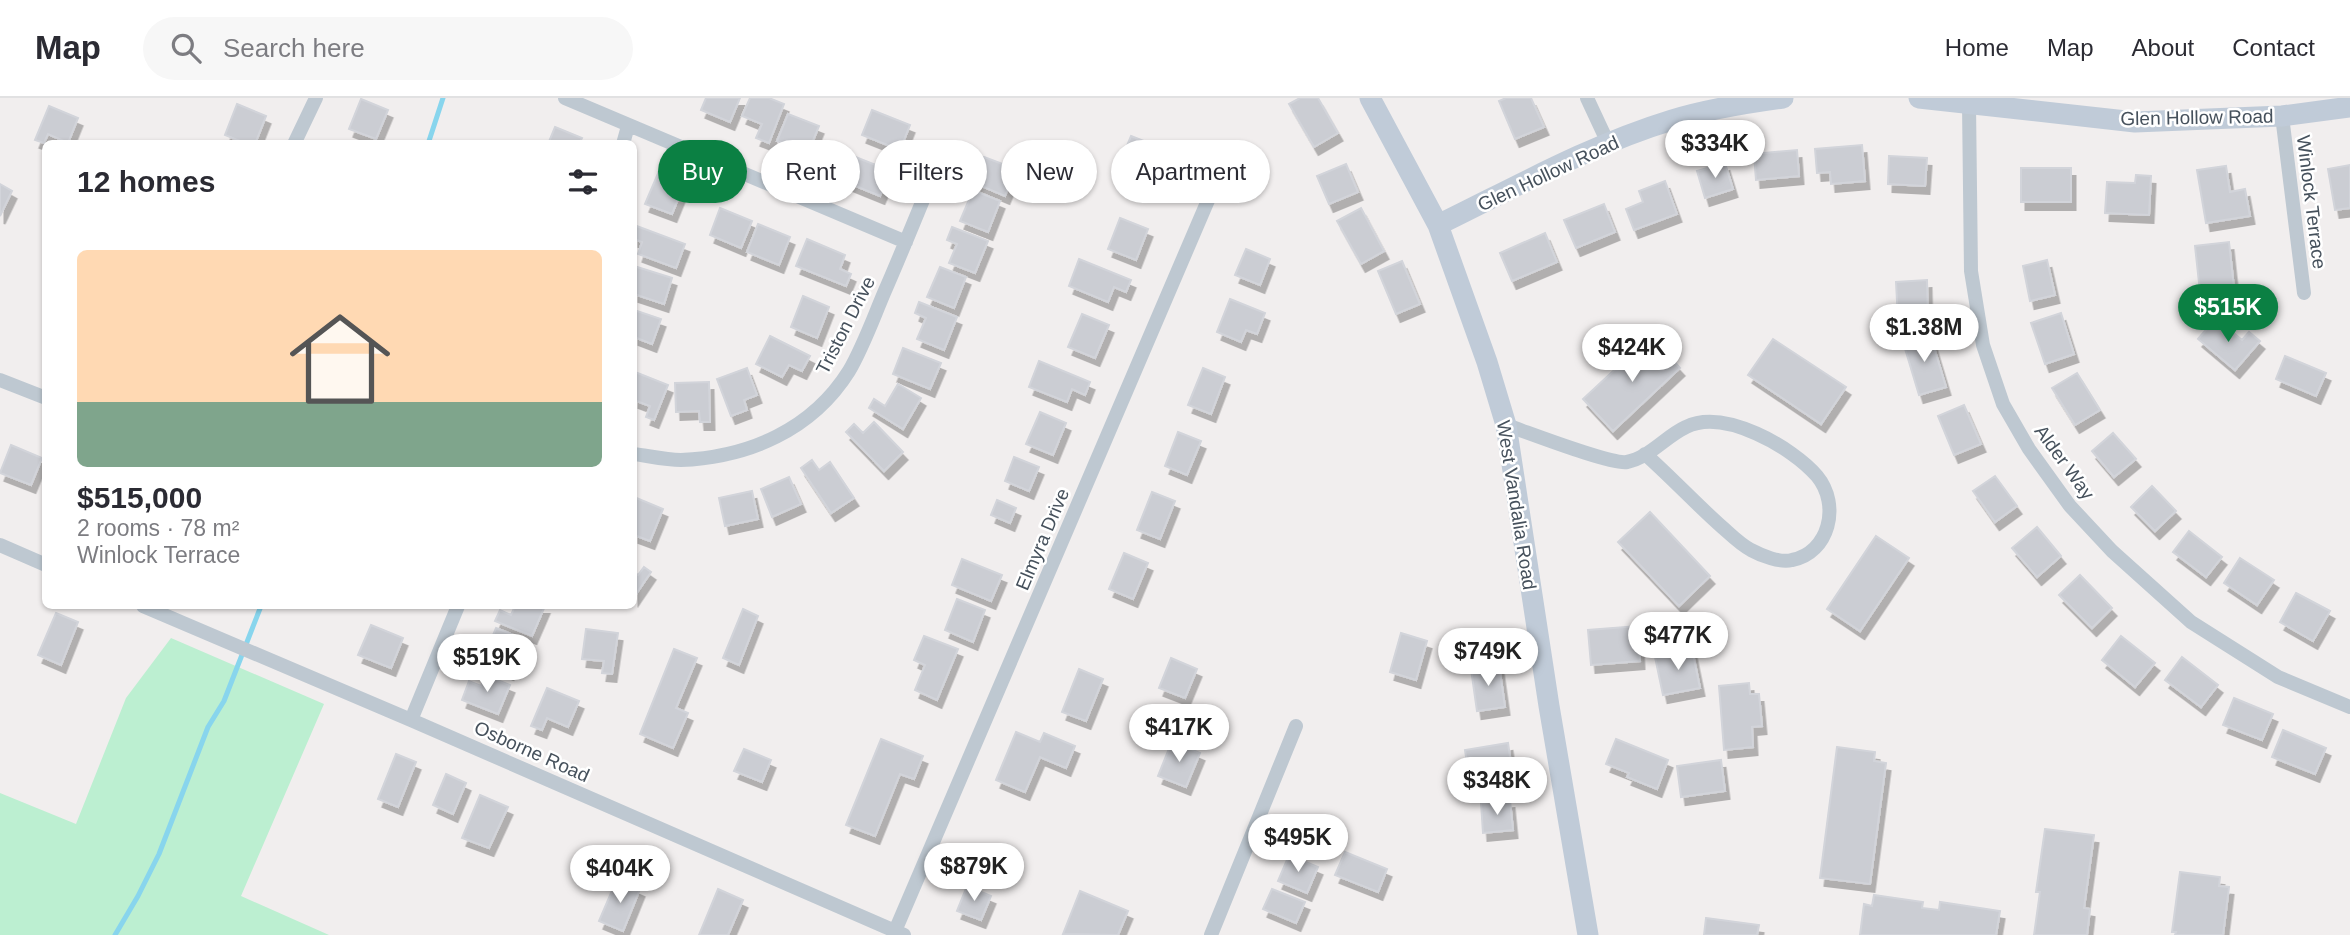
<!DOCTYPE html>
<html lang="en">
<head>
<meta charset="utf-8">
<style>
	:root { --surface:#fff; --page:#f7f7f7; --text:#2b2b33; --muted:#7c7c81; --line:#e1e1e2; --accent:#0b8043 }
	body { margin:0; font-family:Arial,sans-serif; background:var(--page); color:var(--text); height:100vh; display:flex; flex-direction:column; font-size:26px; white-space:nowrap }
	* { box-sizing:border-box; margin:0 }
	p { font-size:23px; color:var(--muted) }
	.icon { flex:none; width:38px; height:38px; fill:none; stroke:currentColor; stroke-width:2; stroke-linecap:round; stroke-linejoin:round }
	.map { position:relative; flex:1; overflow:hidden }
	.drawer { position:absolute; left:42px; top:42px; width:595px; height:469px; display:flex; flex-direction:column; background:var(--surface); border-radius:10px; box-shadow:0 2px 5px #0004 }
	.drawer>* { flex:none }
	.guide { position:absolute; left:658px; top:42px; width:665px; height:63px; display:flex; gap:14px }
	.price { position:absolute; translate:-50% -60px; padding:0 16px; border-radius:24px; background:#fff; color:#222; font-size:23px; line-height:46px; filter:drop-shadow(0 2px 4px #0008) }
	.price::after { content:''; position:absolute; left:50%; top:42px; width:21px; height:16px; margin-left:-10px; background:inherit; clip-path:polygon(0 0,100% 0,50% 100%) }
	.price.active { background:var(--accent); color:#fff }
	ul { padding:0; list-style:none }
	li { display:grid; align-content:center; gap:14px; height:371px; padding:0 35px }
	li span { display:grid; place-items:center; height:217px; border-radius:10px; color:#555 }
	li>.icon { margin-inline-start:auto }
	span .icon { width:126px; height:126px; fill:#fffc; stroke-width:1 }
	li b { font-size:30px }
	h2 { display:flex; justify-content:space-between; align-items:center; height:84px; padding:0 35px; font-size:30px }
	.pill { padding:0 24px; border-radius:32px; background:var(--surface); box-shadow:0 2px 5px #0004; font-size:24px; line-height:63px }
	.pill.active { background:var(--accent); color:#fff }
	header { display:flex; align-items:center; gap:42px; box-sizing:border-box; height:98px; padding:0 35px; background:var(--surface); border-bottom:2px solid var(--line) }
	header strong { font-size:33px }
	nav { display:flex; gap:38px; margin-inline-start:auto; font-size:24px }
	.search { width:490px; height:63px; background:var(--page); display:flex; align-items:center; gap:18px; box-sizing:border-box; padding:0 24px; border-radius:38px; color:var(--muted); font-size:26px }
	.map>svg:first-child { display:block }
	.green { fill:#bcefd1 }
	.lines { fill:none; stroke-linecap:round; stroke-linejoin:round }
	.stream { stroke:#88d5ed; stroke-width:5 }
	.building { fill:#cbcdd3; stroke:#d2d4da; stroke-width:2; filter:url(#shadow) }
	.street { stroke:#bec8d1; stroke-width:14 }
	.secondary { stroke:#c0cbd8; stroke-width:21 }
	.labels { text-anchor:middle; stroke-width:5; stroke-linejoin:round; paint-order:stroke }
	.street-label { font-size:19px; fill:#46515c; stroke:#fff }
</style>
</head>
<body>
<header>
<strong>Map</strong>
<div class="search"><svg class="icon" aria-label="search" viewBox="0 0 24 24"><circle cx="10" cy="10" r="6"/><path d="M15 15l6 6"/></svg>Search here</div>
<nav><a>Home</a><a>Map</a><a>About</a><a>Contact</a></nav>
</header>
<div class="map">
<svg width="2350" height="837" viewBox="0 0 2350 837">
	<defs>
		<filter id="shadow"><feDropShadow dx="4.5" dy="8" stdDeviation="0" flood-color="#0004"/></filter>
	</defs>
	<rect width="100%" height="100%" fill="#f1eeee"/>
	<path class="green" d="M171 540 324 606 241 798 329 837H0V695L76 726 126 600Z"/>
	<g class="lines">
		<path class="stream" d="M428 46 443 0
			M115 837 138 798 159 756 208 629 224 603 261 508"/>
	</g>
	<path class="building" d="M706 0H740L730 24 701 12Z
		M750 0H769L784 6 769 45 756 40 762 26 742 18Z
		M1300 0H1318L1338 35 1314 49 1289 6Z
		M1506 0H1531L1544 29 1515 41 1499 3Z
		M361 1 388 12 376 41 349 31Z
		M237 6 266 18 255 46H247L225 37Z
		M49 8 78 20 68 45 48 36 44 45 35 42Z
		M872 12 910 27 900 52 862 37Z
		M788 16 819 28 808 55 777 43Z
		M555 29 582 40 579 46H548Z
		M1131 38 1172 54 1158 91 1116 74Z
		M1862 47 1865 83 1831 86 1830 74 1817 75 1815 51Z
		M1797 52 1799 78 1756 82 1754 56Z
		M853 58 891 73 880 98 843 83Z
		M1889 58 1927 60 1925 88 1888 86Z
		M984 59 1016 71 1005 98 974 85Z
		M1725 65 1733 91 1705 100 1697 73Z
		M1346 66 1358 94 1329 106 1317 78Z
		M2350 67V110L2335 112 2328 71Z
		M2226 68 2230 94 2245 91 2250 118 2206 125 2197 72Z
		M2021 70H2071V104H2021Z
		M659 73 685 84 672 116 645 106Z
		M2136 77 2151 78 2149 117 2105 115 2107 84 2135 85Z
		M1665 83 1677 116 1634 132 1626 111 1643 104 1639 93Z
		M0 86 12 93 0 118Z
		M973 92 1000 103 988 134 960 123Z
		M1604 106 1615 134 1576 150 1564 122Z
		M720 110 752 123 741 150 710 137Z
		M1361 110 1384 153 1361 166 1337 123Z
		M1120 120 1148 131 1136 162 1108 151Z
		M758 126 790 139 779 167 747 154Z
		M634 127 685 146 676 170 638 156 642 144 634 141Z
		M952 129 988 143 975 175 949 165 957 146 947 142Z
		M1545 135 1557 164 1512 183 1500 155Z
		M807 141 845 157 840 171 851 176 846 188 796 168Z
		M2229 144 2234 190 2200 194 2195 148Z
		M1246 151 1270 161 1260 187 1235 177Z
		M1079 161 1131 182 1126 194 1114 189 1108 204 1069 188Z
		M2047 162 2055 197 2030 203 2023 168Z
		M1402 163 1420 206 1396 216 1378 173Z
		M634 168 672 180 664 206 634 196Z
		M940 169 966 179 954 210 927 199Z
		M1927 182 1928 221 1898 222 1896 184Z
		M803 198 829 209 817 240 791 229Z
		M1230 201 1265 215 1257 236 1246 232 1241 244 1217 234Z
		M919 204 957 219 944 252 917 241 926 220 915 215Z
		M634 212 661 221 652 246 634 239Z
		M2061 215 2074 256 2045 266 2031 225Z
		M1082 216 1109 227 1095 260 1068 249Z
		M2216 220 2242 242 2249 234 2260 243 2235 272 2198 241Z
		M1930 236 1946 289 1919 297 1903 244Z
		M770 238 810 258 802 273 789 267 782 279 756 266Z
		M1651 238 1680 270 1613 333 1583 301Z
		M1773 241 1846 289 1821 326 1748 277Z
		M903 250 941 265 930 291 893 276Z
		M2285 258 2326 275 2316 298 2276 281Z
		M1039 263 1090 284 1085 297 1072 291 1067 304 1029 289Z
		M747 270 757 297 744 302 747 312 731 318 717 281Z
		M1203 270 1225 279 1211 316 1188 307Z
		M635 274 668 287 654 322 646 319 650 308 634 302Z
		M2077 275 2100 312 2075 327 2052 290Z
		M709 284 710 324H700L699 313 676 314 675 285Z
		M898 286 921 300 903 331 869 310 874 301 885 308Z
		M1964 307 1981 346 1954 357 1938 318Z
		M1040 314 1066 325 1053 357 1026 346Z
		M874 324 903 354 884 373 846 334 854 326 863 335Z
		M1178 334 1201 343 1187 377 1165 368Z
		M2113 335 2136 361 2114 379 2092 353Z
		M11 347 42 360 31 387 0 375Z
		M1014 359 1039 369 1029 393 1005 383Z
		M812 362 819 372 830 364 854 400 831 415 801 370Z
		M1995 378 2017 408 1995 424 1973 393Z
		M789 379 801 406 772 419 761 391Z
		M2152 388 2176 413 2155 433 2131 409Z
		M752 393 758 421 725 428 719 400Z
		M1152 394 1175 403 1160 441 1137 432Z
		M634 399 663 411 650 443 634 437Z
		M997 402 1016 410 1010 425 991 417Z
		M1650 414 1710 478 1679 508 1618 444Z
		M2037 429 2061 458 2037 479 2012 450Z
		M2189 433 2222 459 2206 479 2173 454Z
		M1876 438 1909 460 1860 533 1827 511Z
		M1124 455 1148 465 1133 501 1109 491Z
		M2240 460 2274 482 2257 507 2224 485Z
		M962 461 1002 477 991 503 952 487Z
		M644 469 651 474 634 499V474L638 477Z
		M2080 477 2112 510 2092 530 2059 497Z
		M2296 495 2330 513 2313 543 2280 524Z
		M957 501 985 512 973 544 945 532Z
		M515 508H545L532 538 495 523 500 512 511 517Z
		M743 511 758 518 739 567 723 560Z
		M56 515 78 524 61 567 38 557Z
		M371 527 403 540 391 570 358 557Z
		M1638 528 1640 563 1591 567 1588 532Z
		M496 530 523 541 509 574 482 563Z
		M586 531 618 535 612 576 602 575 604 563 582 561Z
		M1401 535 1427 543 1416 582 1390 574Z
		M924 538 958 551 937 602 915 592 925 567 914 562Z
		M2121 538 2155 565 2135 589 2102 562Z
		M674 551 697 560 676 610 688 615 673 650 640 636Z
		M1692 551 1700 590 1663 597 1655 559Z
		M2182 559 2218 587 2201 609 2165 582Z
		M1171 560 1197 571 1185 600 1159 590Z
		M1499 567 1505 609 1477 613 1471 571Z
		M1079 571 1103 581 1086 623 1062 614Z
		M485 577 510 587 498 616 462 602 469 583 481 588Z
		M1749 585 1750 596H1759L1762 628 1752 629 1753 649 1724 652 1719 588Z
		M547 590 579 603 568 629 547 620 542 632 531 628Z
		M2234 600 2273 616 2262 642 2223 627Z
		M2283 632 2326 650 2315 676 2272 659Z
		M1016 634 1040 644 1044 635 1075 648 1066 670 1040 659 1025 694 996 682Z
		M881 641 923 658 914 681 900 676 875 738 846 727Z
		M1616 641 1668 662 1657 691 1627 679 1629 675 1606 666Z
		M1172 643 1200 655 1186 689 1158 678Z
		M1508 645 1512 672 1469 679 1465 652Z
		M1837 649 1875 654 1874 663 1886 665 1870 786 1820 780Z
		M744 651 771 662 762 684 734 673Z
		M396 656 416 664 398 709 378 701Z
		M1721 662 1725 693 1681 699 1677 668Z
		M446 676 466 685 453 716 433 707Z
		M480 697 508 709 489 750 462 740Z
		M1510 702 1513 732 1483 735 1481 705Z
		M2045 731 2094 737 2084 810 2090 811 2087 837H2034L2040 794H2036Z
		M1345 754 1387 771 1378 794 1335 777Z
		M1289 757 1318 769 1307 795 1278 783Z
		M2180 774 2220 779 2219 788 2229 789 2223 837H2175L2176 834H2172Z
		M617 781 640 791 623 833 599 823Z
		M967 788 991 798 981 822 957 813Z
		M718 791 743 802 728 837H699Z
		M1272 791 1305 804 1296 825 1263 811Z
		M1080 793 1128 813 1118 837 1063 836Z
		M1874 797 1923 804 1922 810 1939 812 1940 804 2000 813 1996 837H1860L1864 806 1872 808Z
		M1706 820 1759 827 1757 837H1704Z"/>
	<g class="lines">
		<path class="street" d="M565 0 906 144
			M1587 0 1608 45
			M1969 6 1971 173 1983 247 2003 306 2029 351 2070 408 2112 453 2191 524 2278 579 2350 609
			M2282 18 2304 195
			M294 46 316 0
			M623 46 628 28
			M0 282 46 300
			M1506 327C1527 334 1611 367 1627 364 1649 360 1666 338 1686 329 1724 310 1792 349 1817 378 1841 407 1829 455 1792 462 1780 465 1762 458 1751 452 1741 447 1731 437 1722 429 1696 406 1672 380 1645 356
			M634 356C649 358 666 362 681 362 749 359 812 332 849 273 863 249 873 221 884 195 905 147 924 99 944 51
			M0 447 46 467
			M143 508 411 622 904 837
			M411 622 458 508
			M895 833 1224 65
			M1211 837 1296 628"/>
		<path class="secondary" d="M1370 0 1438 127 1487 264 1506 327 1549 608 1588 837
			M1919 0 2135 24 2282 18 2350 9
			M1438 127C1514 90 1590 47 1672 22 1708 11 1746 5 1783 0"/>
	</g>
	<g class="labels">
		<g class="street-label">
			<text transform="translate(2197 19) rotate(-1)" y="7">Glen Hollow Road</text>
			<text transform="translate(1548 75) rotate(-25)" y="7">Glen Hollow Road</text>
			<text transform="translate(2312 104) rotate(83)" y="7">Winlock Terrace</text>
			<text transform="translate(845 227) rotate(-63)" y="7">Triston Drive</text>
			<text transform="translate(2065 364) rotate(54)" y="7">Alder Way</text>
			<text transform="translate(1517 407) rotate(81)" y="7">West Vandalia Road</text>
			<text transform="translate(1042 441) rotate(-67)" y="7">Elmyra Drive</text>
			<text transform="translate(532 653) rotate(24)" y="7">Osborne Road</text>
		</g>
	</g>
</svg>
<b class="price" style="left:1715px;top:82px">$334K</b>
<b class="price active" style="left:2228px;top:246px">$515K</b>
<b class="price" style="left:1924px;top:266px">$1.38M</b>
<b class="price" style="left:1632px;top:286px">$424K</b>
<b class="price" style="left:1678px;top:574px">$477K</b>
<b class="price" style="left:1488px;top:590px">$749K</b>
<b class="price" style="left:487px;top:596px">$519K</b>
<b class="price" style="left:1179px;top:666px">$417K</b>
<b class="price" style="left:1497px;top:719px">$348K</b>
<b class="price" style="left:1298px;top:776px">$495K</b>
<b class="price" style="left:974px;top:805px">$879K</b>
<b class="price" style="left:620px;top:807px">$404K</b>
<div class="guide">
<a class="pill active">Buy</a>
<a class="pill">Rent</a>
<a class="pill">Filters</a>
<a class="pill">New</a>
<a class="pill">Apartment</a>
</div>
<section class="drawer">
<h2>12 homes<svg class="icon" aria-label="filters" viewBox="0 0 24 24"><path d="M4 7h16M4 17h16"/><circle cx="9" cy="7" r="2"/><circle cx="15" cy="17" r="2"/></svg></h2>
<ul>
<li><span style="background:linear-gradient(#ffd9b3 70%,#7fa58c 0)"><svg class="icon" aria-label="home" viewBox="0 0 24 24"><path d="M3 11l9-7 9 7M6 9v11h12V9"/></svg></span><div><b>$515,000</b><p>2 rooms · 78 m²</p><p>Winlock Terrace</p></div></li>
</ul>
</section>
</div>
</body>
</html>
